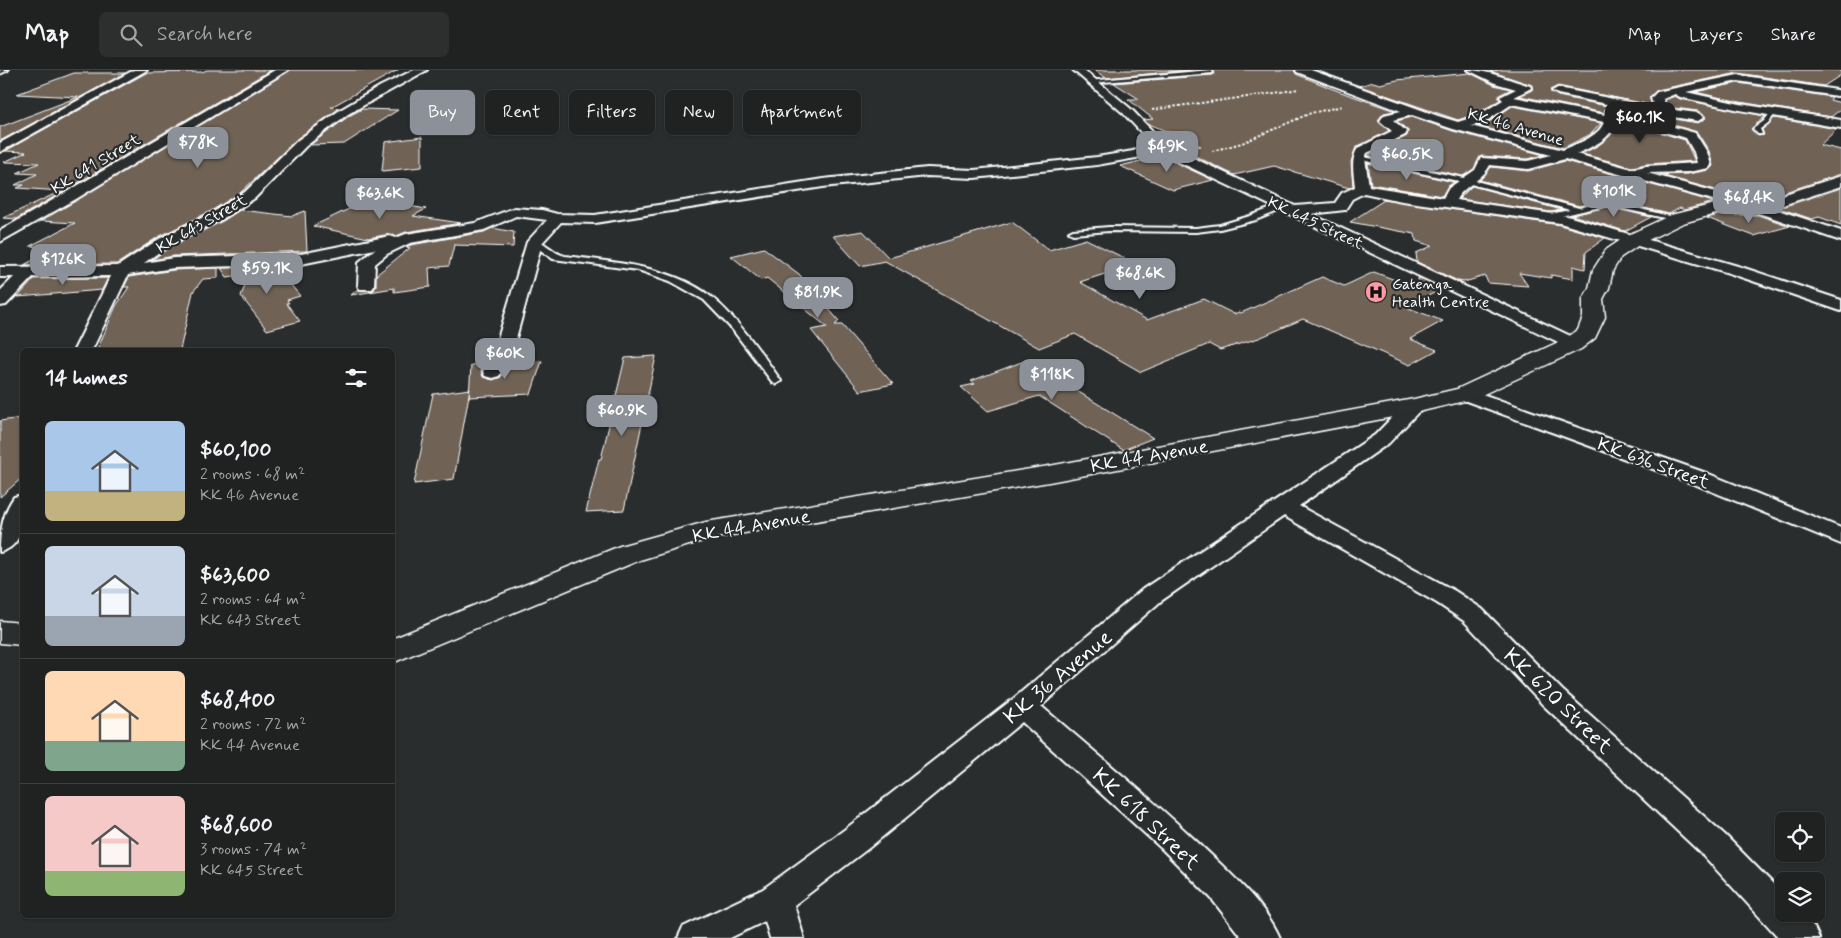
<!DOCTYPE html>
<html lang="en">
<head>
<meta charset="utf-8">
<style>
	:root { --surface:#202222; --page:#2d2f2f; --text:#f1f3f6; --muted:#a2a4a5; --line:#3d3f40; --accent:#8c9099 }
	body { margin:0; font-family:Mynerve,sans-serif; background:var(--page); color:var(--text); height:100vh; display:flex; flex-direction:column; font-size:19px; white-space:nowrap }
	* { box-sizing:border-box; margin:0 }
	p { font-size:16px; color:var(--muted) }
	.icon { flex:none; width:28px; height:28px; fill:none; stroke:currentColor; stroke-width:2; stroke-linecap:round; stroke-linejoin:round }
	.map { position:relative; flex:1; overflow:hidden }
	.side { position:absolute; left:20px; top:278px; width:375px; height:570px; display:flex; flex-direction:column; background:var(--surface); border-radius:8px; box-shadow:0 1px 4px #0004,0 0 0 1px var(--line) }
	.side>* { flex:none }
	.guide { position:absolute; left:410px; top:20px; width:475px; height:45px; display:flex; gap:10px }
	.fabs { position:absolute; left:1775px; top:742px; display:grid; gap:10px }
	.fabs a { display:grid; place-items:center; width:50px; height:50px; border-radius:8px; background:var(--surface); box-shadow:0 1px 4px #0004,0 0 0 1px var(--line); font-size:25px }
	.price { position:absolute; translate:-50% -42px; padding:0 11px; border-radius:10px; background:var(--accent); color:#fff; font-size:16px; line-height:32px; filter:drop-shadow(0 1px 2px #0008) }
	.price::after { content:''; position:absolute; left:50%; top:30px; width:15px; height:11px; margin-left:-8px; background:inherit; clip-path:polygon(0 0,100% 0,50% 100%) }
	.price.selected { background:#222; color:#fff }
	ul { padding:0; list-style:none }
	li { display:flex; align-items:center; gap:15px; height:125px; padding:0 25px }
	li+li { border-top:1px solid var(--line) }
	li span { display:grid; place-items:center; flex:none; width:140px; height:100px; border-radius:8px; color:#555 }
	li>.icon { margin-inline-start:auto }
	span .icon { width:60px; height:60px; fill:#fffc; stroke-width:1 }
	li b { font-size:21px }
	h2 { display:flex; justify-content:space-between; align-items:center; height:60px; padding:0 25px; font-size:21px }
	.pill { padding:0 18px; border-radius:8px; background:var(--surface); box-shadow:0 1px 4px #0004,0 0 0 1px var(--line); font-size:18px; line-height:45px }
	.pill.selected { background:var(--accent); color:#fff }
	header { display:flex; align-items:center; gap:30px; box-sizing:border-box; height:70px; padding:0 25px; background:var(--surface); border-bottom:1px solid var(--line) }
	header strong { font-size:24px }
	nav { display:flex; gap:28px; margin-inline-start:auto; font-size:18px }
	.search { width:350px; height:45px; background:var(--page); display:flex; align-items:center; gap:12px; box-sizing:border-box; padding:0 18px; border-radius:8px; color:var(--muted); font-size:19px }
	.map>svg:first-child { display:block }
	.building { fill:#6f6356; stroke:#fff }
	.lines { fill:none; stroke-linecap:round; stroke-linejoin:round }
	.lane-casing { stroke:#fff; stroke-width:4 }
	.street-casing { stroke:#fff; stroke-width:4 }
	.secondary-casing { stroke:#fff; stroke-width:3 }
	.path { stroke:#fff; stroke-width:2; stroke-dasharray:2.5 2; stroke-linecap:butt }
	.lane { fill:#2a2d2e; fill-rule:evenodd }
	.street { fill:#2a2d2e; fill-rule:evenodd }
	.secondary { fill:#2a2d2e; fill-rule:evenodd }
	.labels { text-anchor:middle; stroke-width:4.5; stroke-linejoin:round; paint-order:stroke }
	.far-street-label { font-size:16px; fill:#fff; stroke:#2a2d2e }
	.far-poi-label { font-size:16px; fill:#fff; stroke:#2a2d2e; text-anchor:start }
	.street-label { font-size:19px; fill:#fff; stroke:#2a2d2e }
	.near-street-label { font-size:22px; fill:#fff; stroke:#2a2d2e }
</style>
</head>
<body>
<header>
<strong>Map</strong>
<div class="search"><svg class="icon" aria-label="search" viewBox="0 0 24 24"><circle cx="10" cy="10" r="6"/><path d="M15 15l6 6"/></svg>Search here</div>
<nav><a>Map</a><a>Layers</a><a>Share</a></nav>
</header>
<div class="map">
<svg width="1841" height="868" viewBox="0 0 1841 868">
	<rect width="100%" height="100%" fill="#2a2d2e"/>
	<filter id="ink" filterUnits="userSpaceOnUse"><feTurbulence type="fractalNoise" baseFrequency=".02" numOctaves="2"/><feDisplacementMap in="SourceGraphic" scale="10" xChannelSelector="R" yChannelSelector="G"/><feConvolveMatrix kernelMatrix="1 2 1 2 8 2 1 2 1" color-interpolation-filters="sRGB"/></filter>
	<g filter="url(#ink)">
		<path class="building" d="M207 0H271L16 149 3 148 61 121 17 118 24 115H15L37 104 17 103 39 93 4 92 26 82 5 81 146 3 202 2Z
			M290 0H398L331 37 340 38 297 69 240 123 211 141 158 167 117 194 24 195 55 178 30 176 75 153 41 151Z
			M1094 0H1190L1106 8Z
			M1213 0H1294L1296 4 1338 21 1395 41 1384 43 1378 50 1389 61 1356 77 1351 92 1353 116 1349 118 1274 96 1234 105 1183 80 1201 76 1186 70H1189L1148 54 1144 50 1153 49 1128 29H1139L1114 13 1213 5 1215 3Z
			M1502 0H1841V5L1824 16 1738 3 1657 20 1650 27 1651 35 1558 16 1550 20 1558 26 1607 36 1604 43 1520 26 1532 20V15L1490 1Z
			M74 3H125L0 71V57L78 27 17 24Z
			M1470 3 1494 15 1511 19 1499 25 1500 30 1476 44 1458 50 1359 16 1373 12 1380 14 1397 10Z
			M1738 13 1832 27 1830 30 1841 33V39L1831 47 1740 32 1695 22Z
			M1675 26 1680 29 1765 46 1751 59 1758 66 1764 65 1762 60 1774 48 1837 59 1820 75 1841 80V104L1757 131 1660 105 1688 104 1709 100 1713 96 1709 81 1697 62 1666 53 1668 48 1698 53 1706 48 1698 41 1667 37 1665 30Z
			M1512 36 1601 53 1591 64 1563 78 1478 56 1486 54Z
			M362 39 398 40 344 74 310 75 349 46Z
			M1622 40 1653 45 1649 53 1652 60 1685 70 1695 91 1646 94 1632 97 1582 84 1599 75 1611 65 1615 58 1620 42Z
			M1412 47 1453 61 1544 85 1528 89 1481 86 1474 99 1463 106 1368 86 1407 66 1408 61 1397 51Z
			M422 67V97L382 101 385 72Z
			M1165 85 1176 93 1213 110 1173 120 1120 96Z
			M1565 91 1714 132 1684 140 1680 138 1669 144 1608 129 1579 136 1480 110 1491 97 1528 101Z
			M1368 93 1454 112 1447 117 1442 126 1371 114Z
			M1472 116 1562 140 1551 142 1459 129Z
			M1841 118V155L1819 147 1812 149 1779 138Z
			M370 129 426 139 413 146 461 153 406 162 396 166 390 164 368 168 313 156Z
			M1382 129 1560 155 1605 168 1586 182 1585 199 1573 196V209L1551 205V208L1519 203 1528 216 1488 213 1485 206 1464 212 1458 211 1417 192 1416 183 1432 176 1416 171 1415 164 1350 152 1384 130Z
			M1608 137 1651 147 1625 161 1572 145Z
			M240 140 292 146 305 141 307 181 174 186 152 190 170 177 223 151Z
			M1719 145H1758L1790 156 1754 166 1707 148Z
			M1012 152 1049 180 1086 169 1128 190 1116 194 1123 198 1080 212 1147 250 1204 229 1234 244 1239 242 1241 243 1322 207 1344 216 1374 202 1419 219 1418 208 1442 219 1406 237 1443 251 1410 269 1437 280 1410 295 1303 249 1259 268 1220 280 1209 274 1141 302 1075 264 1039 278 885 191 860 196 833 166 863 161 889 188Z
			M492 158 514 162 513 177 454 175 449 196 429 198 430 217 394 222V218L351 225 358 219 374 220 376 216V205L410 178 406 177 411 175 484 162Z
			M764 178 799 204 839 251 835 255H842L893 314 860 321 811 260 827 257 767 208 761 210 731 186Z
			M276 197 300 226 287 230 289 233H286L300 251 267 260 241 226 249 204 227 207 221 198Z
			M218 198V208L203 209 193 222 180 280H97L116 236 129 217H124L129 207 174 200Z
			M108 208 102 220 18 227 34 209Z
			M656 286 624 440 586 442 599 389H601L625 288Z
			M1027 290 1153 368 1123 380 1039 326 988 341 961 317 975 314 971 311Z
			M542 291 531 324 469 327 471 295 485 294 481 301 483 307 493 310 501 307 507 293Z
			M470 319 454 409 414 414 433 324Z
			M22 348V408L0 427V351Z"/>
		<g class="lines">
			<g class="lane-casing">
				<path id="lane" d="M1211 0 1213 3 1091 13 1088 11Z
					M1771 42 1776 43 1768 53 1760 59 1762 64H1758L1753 59 1764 51Z
					M1359 86 1468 109 1579 138 1608 131 1681 149 1677 151 1608 135 1548 149 1544 147 1545 145 1570 140 1467 113 1357 89 1356 88Z
					M1283 134 1287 136 1286 138 1256 150 1220 159 1196 162 1109 161 1073 164 1069 162 1073 160 1109 157 1196 158 1220 155 1250 146Z
					M532 170C544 169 553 184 565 186 613 192 671 196 710 226 736 246 762 284 781 311L776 314 773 313 732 259 704 230 670 211 638 200 553 189 532 174Z"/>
			</g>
			<g class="street-casing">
				<path id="street" d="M0 0H8L0 4Z
					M134 0H147L0 82V73Z
					M275 0H288L76 129 0 172V161Z
					M414 0H427L348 44 306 76 255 128 222 149 169 175 144 193 174 188 301 184 390 166 396 168 406 164 475 153 514 138 542 140 557 144 595 145 823 109 927 98 974 100 1097 87 1133 81 1152 74 1123 43 1073 0H1084L1131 39 1158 67 1187 85 1295 136 1335 133 1342 123 1355 117C1354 104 1350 90 1358 78L1392 61 1380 51 1384 45 1401 41 1297 2 1296 0H1311L1438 46 1458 52 1477 46 1503 30 1500 27 1516 19 1495 13 1468 0C1488 0 1509 10 1530 16L1531 18 1514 27 1605 45 1606 40 1611 35 1558 24 1552 21 1558 18 1654 37 1651 28 1657 22 1738 5 1837 20 1841 21V25L1837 26 1738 11 1686 22 1740 34 1841 50V58L1740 40 1680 27 1675 24 1663 29 1666 39 1698 43 1704 47 1698 51 1667 46 1663 54 1695 63 1707 82 1711 95 1709 98 1688 102 1647 103 1763 135 1841 161V171L1753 141 1565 89 1528 99 1490 95C1482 111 1464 115 1456 130L1567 146 1741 197 1841 230V241L1729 203 1560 153 1402 131 1364 123 1352 129 1345 140 1311 144 1579 270 1582 274 1579 278 1573 279 1177 91 1161 80 1136 88 1097 95 974 108 927 106 823 117 595 153 561 152 542 173 515 272 501 302 499 306 492 308 485 306 483 302 497 272 527 172 547 150 516 146 484 160 410 173 387 184 375 194 374 216 372 219H360L358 216 359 192 375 179 301 194 174 198 128 205 92 280H74L111 206 33 207 6 235 0 236V221L14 207H0V197L118 196 159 169 212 143 245 122 298 70 340 40 381 16ZM1512 34 1604 52C1599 67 1576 74 1563 80L1471 56 1485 52ZM1622 38 1656 44 1651 54 1654 59 1686 68 1694 82 1697 93 1646 96 1632 99 1576 84C1598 74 1615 68 1618 41ZM1412 45 1453 59 1551 85 1528 91 1481 88 1475 100 1449 118 1443 128 1369 116 1365 88 1367 83 1405 65 1407 62 1393 50Z
					M1465 318 1709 404 1841 458V474L1694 414 1458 328 1455 324 1458 320Z
					M1414 330 1421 332 1424 336 1389 373 1299 436 1455 521 1482 539 1562 620 1725 765 1784 825V844H1802L1814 857 1819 868H1779L1703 785 1542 634 1464 551 1437 533 1284 446 1161 531 1041 636C1098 685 1156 732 1210 784 1234 807 1267 837 1280 868H1242L1211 828 1162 779 1022 652 870 777 794 835 804 868H770L765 851 730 868H678L683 857 763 819 848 757 1013 629 1143 519 1375 365 1407 332Z
					M22 425C25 446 25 476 0 482 0 463 2 444 14 427Z"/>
			</g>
			<g class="secondary-casing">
				<path id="secondary" d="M1841 106V116L1758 143H1719L1683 153 1642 173 1621 187 1613 200 1609 218 1603 229 1605 247 1595 268 1581 279 1473 329 1414 343 1049 412 709 469 640 490 392 593V569L620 476 706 452 1049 396 1414 329 1457 319 1565 269 1578 260 1583 247V229L1589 218 1593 200 1606 180 1628 165 1671 145 1719 133H1757Z
					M0 551 22 553V575L0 573Z"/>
			</g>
			<path class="path" d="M1152 40C1201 32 1249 28 1298 19
				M1212 81 1242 73 1311 43 1343 36"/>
			<use href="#lane" class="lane"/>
			<use href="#street" class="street"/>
			<use href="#secondary" class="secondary"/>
		</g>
	</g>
	<defs>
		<g id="hospital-disc" transform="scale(1.125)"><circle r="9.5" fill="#ff9aa2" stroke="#2a2d2e"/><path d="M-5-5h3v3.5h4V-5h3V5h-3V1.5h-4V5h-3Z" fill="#111"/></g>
	</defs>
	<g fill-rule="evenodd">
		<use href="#hospital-disc" x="1376" y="222"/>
	</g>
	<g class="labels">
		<g class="far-street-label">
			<text transform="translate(1516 56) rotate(16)" y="6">KK 46 Avenue</text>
			<text transform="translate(95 93) rotate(-31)" y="6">KK 641 Street</text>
			<text transform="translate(1316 152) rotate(25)" y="6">KK 645 Street</text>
			<text transform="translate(201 153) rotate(-30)" y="6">KK 643 Street</text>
		</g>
		<g class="far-poi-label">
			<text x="1392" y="219">Gatenga<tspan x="1392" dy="18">Health Centre</tspan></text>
		</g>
		<g class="street-label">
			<text transform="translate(1149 385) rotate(-10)" y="7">KK 44 Avenue</text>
			<text transform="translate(1654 392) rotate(20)" y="7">KK 636 Street</text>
			<text transform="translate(751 455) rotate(-10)" y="7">KK 44 Avenue</text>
		</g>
		<g class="near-street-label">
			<text transform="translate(1057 606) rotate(-40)" y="8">KK 36 Avenue</text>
			<text transform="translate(1559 630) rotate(44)" y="8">KK 620 Street</text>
			<text transform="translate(1147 748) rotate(43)" y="8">KK 618 Street</text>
		</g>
	</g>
</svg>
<div class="fabs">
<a><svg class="icon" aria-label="locate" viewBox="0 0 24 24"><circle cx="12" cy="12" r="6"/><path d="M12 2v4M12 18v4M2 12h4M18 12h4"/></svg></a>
<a><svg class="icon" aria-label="layers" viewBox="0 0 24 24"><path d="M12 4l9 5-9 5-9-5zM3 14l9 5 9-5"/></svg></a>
</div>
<b class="price selected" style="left:1640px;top:74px">$60.1K</b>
<b class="price" style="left:198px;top:99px">$78K</b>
<b class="price" style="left:1167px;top:103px">$49K</b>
<b class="price" style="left:1407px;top:111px">$60.5K</b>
<b class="price" style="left:1614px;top:148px">$101K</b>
<b class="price" style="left:380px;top:150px">$63.6K</b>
<b class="price" style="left:1749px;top:154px">$68.4K</b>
<b class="price" style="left:63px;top:216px">$126K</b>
<b class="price" style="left:267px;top:225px">$59.1K</b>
<b class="price" style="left:1140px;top:230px">$68.6K</b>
<b class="price" style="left:818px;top:249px">$81.9K</b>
<b class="price" style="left:505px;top:310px">$60K</b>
<b class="price" style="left:1052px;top:331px">$118K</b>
<b class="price" style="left:622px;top:367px">$60.9K</b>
<div class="guide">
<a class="pill selected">Buy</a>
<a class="pill">Rent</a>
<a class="pill">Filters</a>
<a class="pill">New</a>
<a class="pill">Apartment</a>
</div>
<section class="side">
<h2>14 homes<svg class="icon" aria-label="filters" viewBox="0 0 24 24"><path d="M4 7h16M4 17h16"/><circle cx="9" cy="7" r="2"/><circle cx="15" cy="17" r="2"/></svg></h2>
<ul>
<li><span style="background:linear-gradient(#a9c7e8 70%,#c2b280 0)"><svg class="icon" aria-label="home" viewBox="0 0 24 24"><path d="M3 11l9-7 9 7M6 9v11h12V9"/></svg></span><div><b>$60,100</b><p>2 rooms · 68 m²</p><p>KK 46 Avenue</p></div></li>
<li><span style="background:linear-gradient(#c9d6e8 70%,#9aa5b1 0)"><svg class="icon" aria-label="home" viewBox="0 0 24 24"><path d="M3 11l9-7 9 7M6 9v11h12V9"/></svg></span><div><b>$63,600</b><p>2 rooms · 64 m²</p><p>KK 643 Street</p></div></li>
<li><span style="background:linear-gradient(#ffd9b3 70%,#7fa58c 0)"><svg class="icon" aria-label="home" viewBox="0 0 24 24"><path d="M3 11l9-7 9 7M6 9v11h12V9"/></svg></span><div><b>$68,400</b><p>2 rooms · 72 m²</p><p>KK 44 Avenue</p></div></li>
<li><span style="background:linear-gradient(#f6c9c9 75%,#8fb573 0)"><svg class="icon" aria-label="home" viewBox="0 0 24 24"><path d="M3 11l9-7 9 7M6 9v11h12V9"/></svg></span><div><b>$68,600</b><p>3 rooms · 74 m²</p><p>KK 645 Street</p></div></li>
</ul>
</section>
</div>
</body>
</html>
